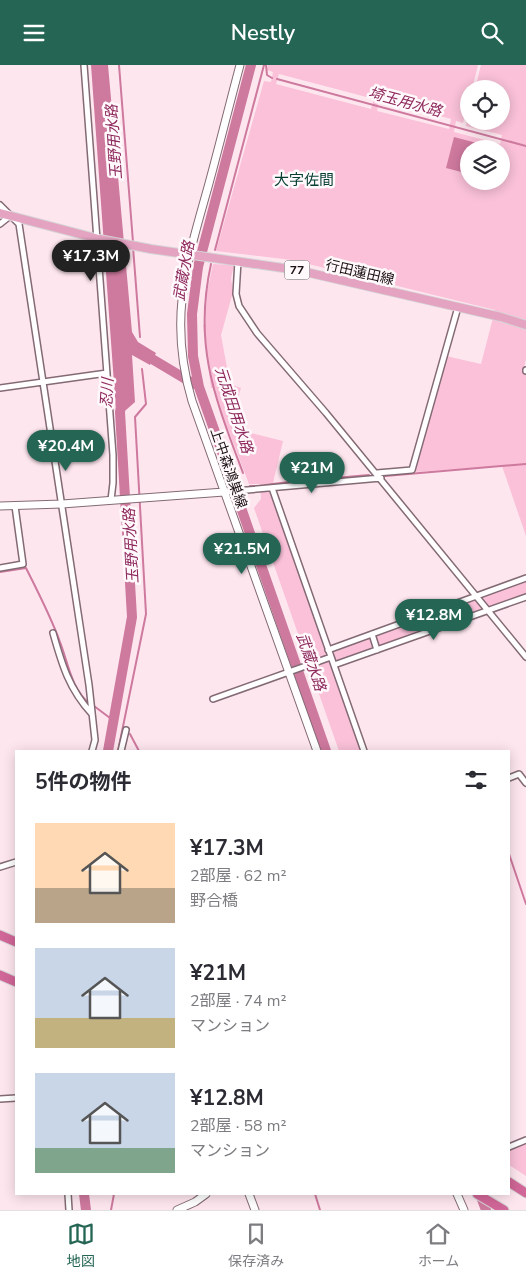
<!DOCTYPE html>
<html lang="ja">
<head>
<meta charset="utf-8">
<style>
	:root { --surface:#fff; --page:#f2f2f3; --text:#2b2b33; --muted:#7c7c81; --line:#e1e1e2; --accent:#246554 }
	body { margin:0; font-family:"Nunito Sans","Noto Sans JP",sans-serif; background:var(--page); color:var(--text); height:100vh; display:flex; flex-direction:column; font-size:19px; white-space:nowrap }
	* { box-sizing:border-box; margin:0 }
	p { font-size:16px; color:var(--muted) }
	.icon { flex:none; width:28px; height:28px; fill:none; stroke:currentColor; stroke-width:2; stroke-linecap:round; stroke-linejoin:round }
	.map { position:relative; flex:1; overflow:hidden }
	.side { position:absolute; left:15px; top:685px; width:495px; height:445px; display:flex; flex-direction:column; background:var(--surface); border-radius:0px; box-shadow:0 2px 12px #0003 }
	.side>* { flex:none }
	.buttons { position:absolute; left:460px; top:15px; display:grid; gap:10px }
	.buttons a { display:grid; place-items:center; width:50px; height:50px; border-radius:50%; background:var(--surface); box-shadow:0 2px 12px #0003; font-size:25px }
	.price { position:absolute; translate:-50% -42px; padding:0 11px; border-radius:18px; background:var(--accent); color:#fff; font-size:16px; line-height:32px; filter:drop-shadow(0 1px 2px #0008) }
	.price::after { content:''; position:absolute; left:50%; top:30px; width:15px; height:11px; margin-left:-8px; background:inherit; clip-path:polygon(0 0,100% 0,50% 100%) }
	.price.active { background:#222; color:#fff }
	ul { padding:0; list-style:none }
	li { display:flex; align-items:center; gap:15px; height:125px; padding:0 20px }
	li span { display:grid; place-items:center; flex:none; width:140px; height:100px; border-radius:0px; color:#555 }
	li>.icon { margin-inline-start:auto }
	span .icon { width:60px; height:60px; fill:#fffc; stroke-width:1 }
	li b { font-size:21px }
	h2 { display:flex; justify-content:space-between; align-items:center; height:60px; padding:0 20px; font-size:21px }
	header { display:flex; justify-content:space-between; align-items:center; height:65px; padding:0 20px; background:var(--accent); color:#fff; font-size:22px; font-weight:600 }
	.tabs { display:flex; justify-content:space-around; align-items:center; height:70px; border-top:1px solid var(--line); background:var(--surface); font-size:14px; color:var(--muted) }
	.tabs a { display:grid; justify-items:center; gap:2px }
	.tabs .active { color:var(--accent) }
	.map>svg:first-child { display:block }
	.green { fill:#fac1d8; fill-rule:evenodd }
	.water { fill:#ce799e }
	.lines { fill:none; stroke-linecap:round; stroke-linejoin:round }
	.stream { stroke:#ce799e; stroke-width:2 }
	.river { stroke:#ce799e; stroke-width:10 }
	.street-casing { stroke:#836a74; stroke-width:8 }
	.secondary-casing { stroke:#836a74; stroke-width:9 }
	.primary-casing { stroke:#d6d4d5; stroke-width:10 }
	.highway-casing { stroke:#d6d4d5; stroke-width:11 }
	.street { stroke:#fff; stroke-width:5 }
	.secondary { stroke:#fff; stroke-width:7 }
	.primary { stroke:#e3a3c1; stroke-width:8 }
	.highway { stroke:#d16698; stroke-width:9 }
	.labels { text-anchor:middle; stroke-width:5; stroke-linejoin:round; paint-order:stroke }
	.shield { fill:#fff9fb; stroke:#60575b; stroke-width:1 }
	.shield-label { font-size:12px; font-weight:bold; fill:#1c1216 }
	.street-label { font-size:14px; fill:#1c1216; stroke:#fff9fb }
	.water-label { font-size:15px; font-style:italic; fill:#8e295d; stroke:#fff9fb }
	.neighbourhood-label { font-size:15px; fill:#043e31; stroke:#fff9fb }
</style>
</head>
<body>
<header><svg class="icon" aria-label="menu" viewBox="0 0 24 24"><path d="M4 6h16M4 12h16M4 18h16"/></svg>Nestly<svg class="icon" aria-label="search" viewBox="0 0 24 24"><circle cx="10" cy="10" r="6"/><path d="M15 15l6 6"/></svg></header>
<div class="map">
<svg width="526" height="1145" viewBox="0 0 526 1145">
	<rect width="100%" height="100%" fill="#fee6ef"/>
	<path class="green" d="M268 0H478L472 24H469V56H501V24H475L481 0H526V294L523 307 526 308V471L502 401 415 407 446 291 481 299 495 245 292 195 216 186 264 16 271 17 273 7 267 5ZM279 9 374 34 371 44 276 19ZM379 35 451 54 449 64 377 46ZM465 49H468L466 61 502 70 500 79 454 67 456 56 463 58ZM469 84H501V116H469Z
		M213 199 234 200 231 213 233 227 221 270 230 319 241 323 236 340 247 367 283 376 273 418 264 419 266 426H270L326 583 526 512V534L333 602 363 686H339L254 443 261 434 260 419H249L228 364H226L213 323H211L203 260 205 259 207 227Z
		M526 1078V1111L509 1100V1084Z"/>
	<path class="water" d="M91 0H108L132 267 138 277 156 288 150 300 132 290 135 337 126 345 116 346Z
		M454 72 492 82V84H469V109L446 103Z"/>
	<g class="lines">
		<path class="stream" d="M119 0 133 177
			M266 0 267 10 272 13
			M277 14 526 81
			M133 182 140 272
			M215 185 264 0
			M211 199C193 281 215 333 243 408
			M385 411 526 399
			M301 416 369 410
			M265 420 289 417
			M250 421H260
			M0 507 26 503C38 527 51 552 60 577 68 597 71 624 90 639
			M94 641 114 656
			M130 669 139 686
			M118 686 146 549 135 352 146 339 142 304
			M509 789 526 839
			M315 1129 320 1145
			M111 1145 114 1129"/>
		<path class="river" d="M142 288 194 319
			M233 418 199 322 193 291 192 249 198 202 251 0
			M238 434 326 686
			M108 686 132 552 120 347 123 333
			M84 1129 86 1145
			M480 1129 486 1145"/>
		<g class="street-casing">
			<path id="street" d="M84 0 113 390V418L111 435
				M0 140 19 159 89 620 95 675 92 686
				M0 159 10 151
				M238 196 236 229 239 241 257 268 326 348 526 592
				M526 305V306
				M0 323 107 308
				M377 408 412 405 458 242
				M272 423 364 686
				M224 427 381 413
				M0 503 23 499 15 441
				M452 539 459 556
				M53 568C62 600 69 624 92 649
				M372 569 377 585
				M328 585 526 513
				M334 600 526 532
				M213 634 331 592
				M121 686 126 665
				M509 713 519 709 526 718
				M0 802 16 797
				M0 1034 16 1033
				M509 1082 526 1075
				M68 1129 69 1145"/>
		</g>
		<g class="secondary-casing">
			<path id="secondary" d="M240 0C229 41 219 82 208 122 186 200 168 255 192 336L317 686
				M0 441 62 439 224 427
				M249 1129 255 1145
				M457 1129 464 1145
				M177 1145 195 1137 206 1129"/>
		</g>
		<g class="primary-casing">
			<path id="primary" d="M0 148 99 174 151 184 297 205 501 252 526 260"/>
		</g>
		<g class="highway-casing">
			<path id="highway" d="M0 870 16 877
				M0 910 16 917
				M509 1117 526 1128
				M477 1129 504 1145"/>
		</g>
		<use href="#street" class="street"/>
		<use href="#secondary" class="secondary"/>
		<use href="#primary" class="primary"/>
		<use href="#highway" class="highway"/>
	</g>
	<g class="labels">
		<rect class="shield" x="284.5" y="195.5" width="25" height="19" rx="4"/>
		<g class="shield-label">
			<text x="297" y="209">77</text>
		</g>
		<g class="street-label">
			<text transform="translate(360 207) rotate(13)" y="5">行田蓮田線</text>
			<text transform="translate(229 403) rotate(71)" y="5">上中森鴻巣線</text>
		</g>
		<g class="water-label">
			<text transform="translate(405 37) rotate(15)" y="5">埼玉用水路</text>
			<text transform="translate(114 77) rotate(-94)" y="5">玉野用水路</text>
			<text transform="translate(184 206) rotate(-80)" y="5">武蔵水路</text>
			<text transform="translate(107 328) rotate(-87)" y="5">忍川</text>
			<text transform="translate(234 345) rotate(72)" y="5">元成田用水路</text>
			<text transform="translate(131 481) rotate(-93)" y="5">玉野用水路</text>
			<text transform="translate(311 597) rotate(71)" y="5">武蔵水路</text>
		</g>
		<g class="neighbourhood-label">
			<text x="304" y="120">大字佐間</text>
		</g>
	</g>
</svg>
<div class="buttons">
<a><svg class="icon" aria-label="locate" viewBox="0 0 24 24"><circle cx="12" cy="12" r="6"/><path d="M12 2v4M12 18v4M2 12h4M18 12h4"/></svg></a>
<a><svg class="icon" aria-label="layers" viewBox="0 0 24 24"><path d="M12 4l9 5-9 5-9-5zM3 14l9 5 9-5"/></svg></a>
</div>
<b class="price active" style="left:91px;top:217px">¥17.3M</b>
<b class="price" style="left:66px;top:407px">¥20.4M</b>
<b class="price" style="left:312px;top:429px">¥21M</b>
<b class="price" style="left:242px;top:510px">¥21.5M</b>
<b class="price" style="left:434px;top:576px">¥12.8M</b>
<section class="side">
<h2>5件の物件<svg class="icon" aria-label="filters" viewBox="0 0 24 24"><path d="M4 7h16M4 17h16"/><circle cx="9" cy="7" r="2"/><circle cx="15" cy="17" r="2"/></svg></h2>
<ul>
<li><span style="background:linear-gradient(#ffd9b3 65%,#b9a48a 0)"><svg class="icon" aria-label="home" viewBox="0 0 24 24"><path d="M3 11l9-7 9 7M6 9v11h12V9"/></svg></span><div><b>¥17.3M</b><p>2部屋 · 62 m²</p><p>野合橋</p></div></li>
<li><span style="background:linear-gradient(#c9d6e8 70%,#c2b280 0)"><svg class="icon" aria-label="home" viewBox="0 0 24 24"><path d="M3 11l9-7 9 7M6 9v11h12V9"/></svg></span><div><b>¥21M</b><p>2部屋 · 74 m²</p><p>マンション</p></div></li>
<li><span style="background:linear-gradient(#c9d6e8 75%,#7fa58c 0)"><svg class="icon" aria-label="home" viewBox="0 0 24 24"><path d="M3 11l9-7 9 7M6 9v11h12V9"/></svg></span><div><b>¥12.8M</b><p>2部屋 · 58 m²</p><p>マンション</p></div></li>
</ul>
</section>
</div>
<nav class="tabs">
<a class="active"><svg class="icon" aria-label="map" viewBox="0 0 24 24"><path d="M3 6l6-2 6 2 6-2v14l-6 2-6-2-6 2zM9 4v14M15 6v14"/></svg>地図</a>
<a><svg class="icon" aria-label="saved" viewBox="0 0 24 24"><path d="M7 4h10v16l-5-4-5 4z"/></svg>保存済み</a>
<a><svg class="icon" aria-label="home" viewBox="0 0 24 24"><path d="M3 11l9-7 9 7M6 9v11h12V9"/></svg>ホーム</a>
</nav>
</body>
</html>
